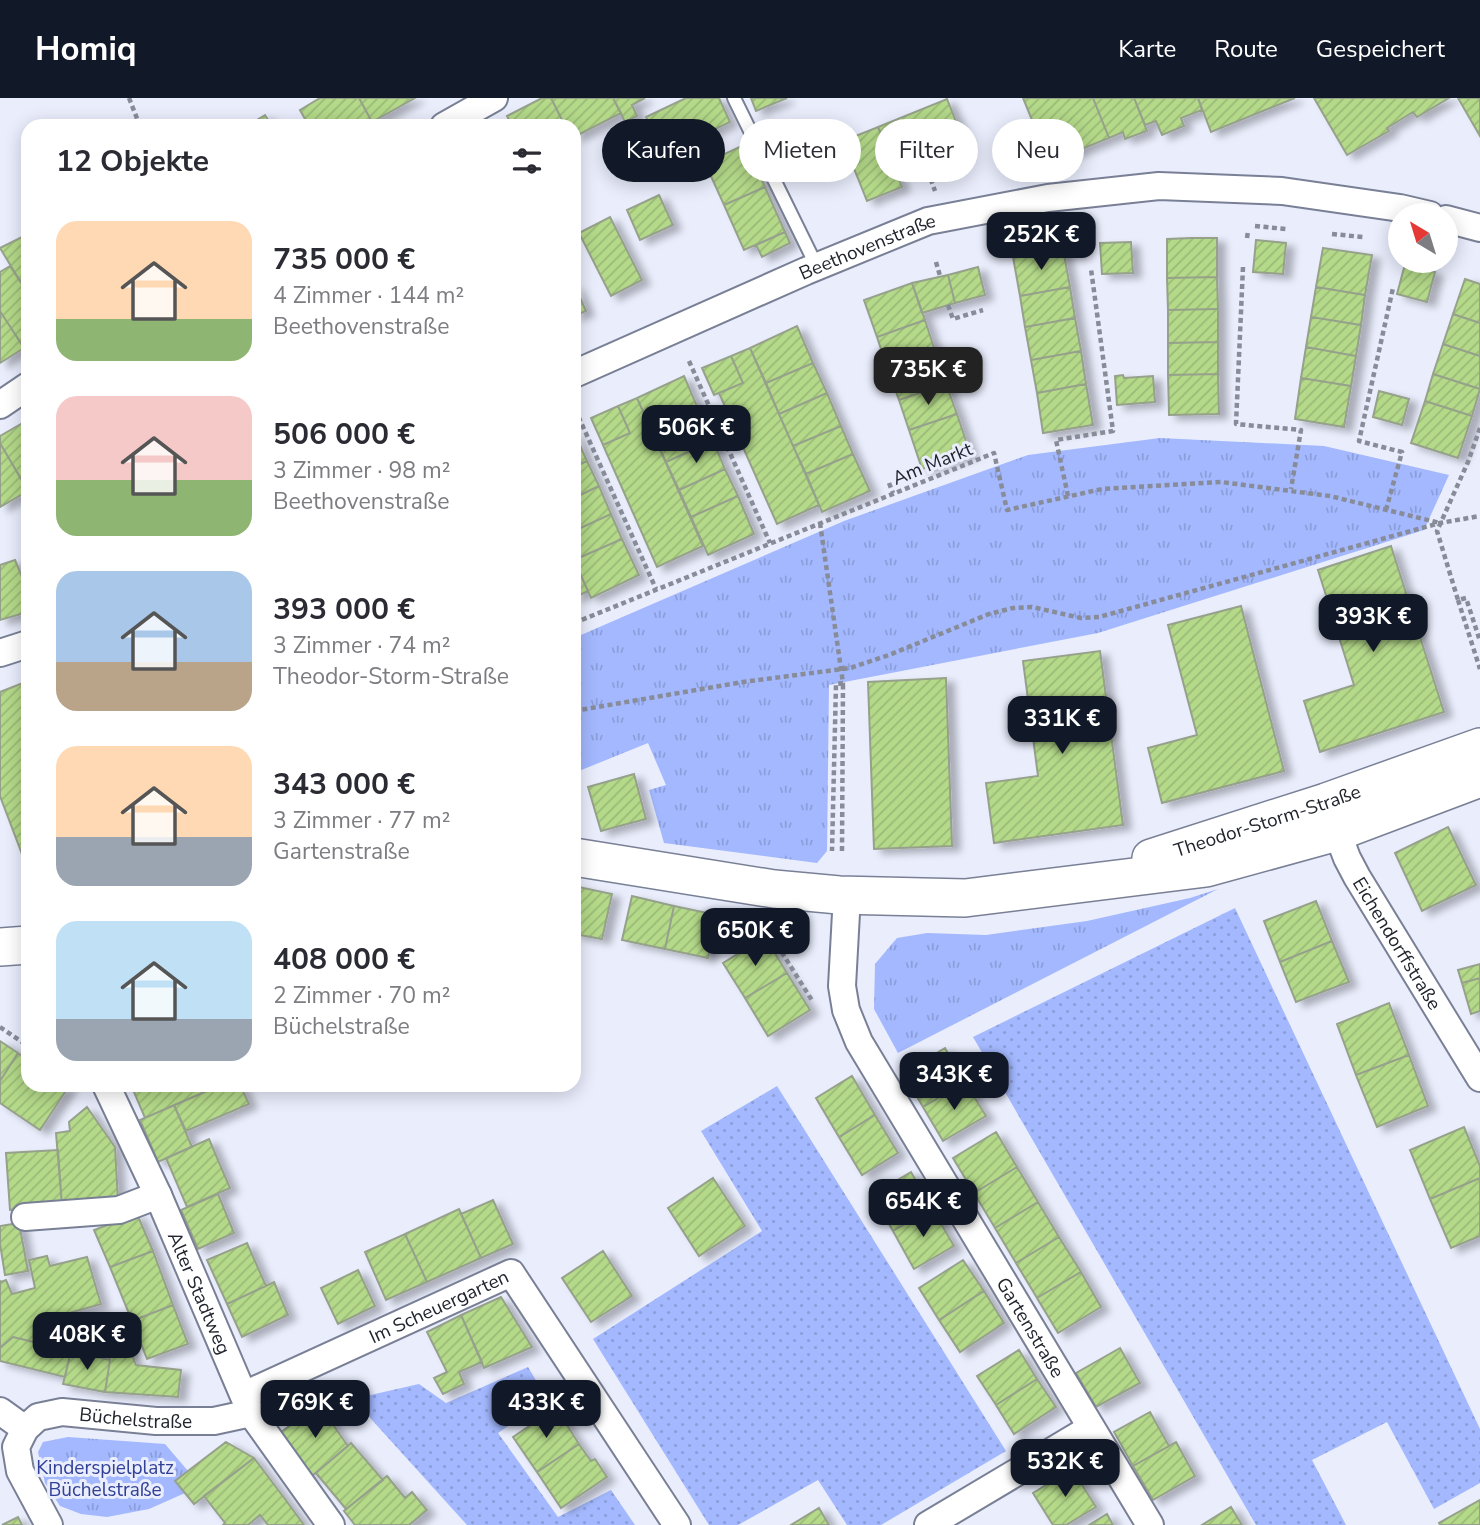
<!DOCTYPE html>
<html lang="de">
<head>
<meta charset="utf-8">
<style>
	:root { --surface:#fff; --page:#f2f2f3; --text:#2b2b33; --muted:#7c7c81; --accent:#111827 }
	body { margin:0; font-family:"Nunito Sans",sans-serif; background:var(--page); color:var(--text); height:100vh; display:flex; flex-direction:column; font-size:26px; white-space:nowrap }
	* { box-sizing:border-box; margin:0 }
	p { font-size:23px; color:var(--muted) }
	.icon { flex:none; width:38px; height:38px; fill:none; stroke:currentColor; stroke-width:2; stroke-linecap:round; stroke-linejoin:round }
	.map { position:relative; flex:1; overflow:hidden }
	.side { position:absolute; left:21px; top:21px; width:560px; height:973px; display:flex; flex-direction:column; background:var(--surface); border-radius:21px; box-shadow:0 4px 18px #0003 }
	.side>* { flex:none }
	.top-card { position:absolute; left:602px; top:21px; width:665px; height:63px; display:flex; gap:14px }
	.needle { width:46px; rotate:322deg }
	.buttons { position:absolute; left:1388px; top:105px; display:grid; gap:14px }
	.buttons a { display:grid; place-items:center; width:70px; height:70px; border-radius:50%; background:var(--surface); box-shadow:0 4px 18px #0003; font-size:35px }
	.price { position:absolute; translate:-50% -60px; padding:0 16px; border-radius:14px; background:var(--accent); color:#fff; font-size:23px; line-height:46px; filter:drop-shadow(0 2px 4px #0008) }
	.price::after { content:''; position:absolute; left:50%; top:42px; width:21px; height:16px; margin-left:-10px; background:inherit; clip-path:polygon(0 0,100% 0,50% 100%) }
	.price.active { background:#222; color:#fff }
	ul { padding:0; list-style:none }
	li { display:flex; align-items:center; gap:21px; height:175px; padding:0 35px }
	li span { display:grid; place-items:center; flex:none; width:196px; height:140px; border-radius:21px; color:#555 }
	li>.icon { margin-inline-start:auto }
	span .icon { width:84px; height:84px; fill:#fffc; stroke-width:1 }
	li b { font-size:30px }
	h2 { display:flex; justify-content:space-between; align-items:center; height:84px; padding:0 35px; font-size:30px }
	.pill { padding:0 24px; border-radius:32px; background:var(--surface); box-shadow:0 4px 18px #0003; font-size:24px; line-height:63px }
	.pill.active { background:var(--accent); color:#fff }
	header { display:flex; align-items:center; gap:42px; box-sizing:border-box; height:98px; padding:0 35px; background:var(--accent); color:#fff }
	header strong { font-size:33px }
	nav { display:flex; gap:38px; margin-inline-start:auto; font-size:24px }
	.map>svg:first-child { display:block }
	.grass { fill:url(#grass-tufts) }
	.garden { fill:url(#garden-dots) }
	.building { fill:url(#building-hatch); stroke:#96a18b; stroke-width:2; filter:url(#shadow) }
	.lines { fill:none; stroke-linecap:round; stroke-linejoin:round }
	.lane-casing { stroke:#798096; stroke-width:16 }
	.street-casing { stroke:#798096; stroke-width:30 }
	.secondary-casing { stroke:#798096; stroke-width:40 }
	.path { stroke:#888c98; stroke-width:4.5; stroke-dasharray:5 3.5; stroke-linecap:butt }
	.lane { stroke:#fff; stroke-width:12 }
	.street { stroke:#fff; stroke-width:26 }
	.secondary { stroke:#fff; stroke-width:37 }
	.labels { text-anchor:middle; stroke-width:6; stroke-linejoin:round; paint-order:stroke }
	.street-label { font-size:19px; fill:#21242d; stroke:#e9edfc }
	.park-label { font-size:19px; fill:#314097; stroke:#e9edfc }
</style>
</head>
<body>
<header>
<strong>Homiq</strong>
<nav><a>Karte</a><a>Route</a><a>Gespeichert</a></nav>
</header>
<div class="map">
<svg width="1480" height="1427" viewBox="0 0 1480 1427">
	<defs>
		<pattern id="grass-tufts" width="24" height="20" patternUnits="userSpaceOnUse" patternTransform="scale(1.75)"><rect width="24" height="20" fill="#a3b8fe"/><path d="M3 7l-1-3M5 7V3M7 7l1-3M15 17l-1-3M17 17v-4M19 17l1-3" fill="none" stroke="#8c9eda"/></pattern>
		<pattern id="garden-dots" width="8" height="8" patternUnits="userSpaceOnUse" patternTransform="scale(1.75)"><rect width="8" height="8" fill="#a3b8fe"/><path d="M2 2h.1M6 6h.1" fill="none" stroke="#8c9eda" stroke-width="1.8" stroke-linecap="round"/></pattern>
		<pattern id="building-hatch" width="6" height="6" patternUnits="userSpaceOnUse" patternTransform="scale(1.75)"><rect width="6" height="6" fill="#b4d989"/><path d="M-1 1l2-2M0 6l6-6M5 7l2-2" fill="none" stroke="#9aba77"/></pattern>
		<filter id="shadow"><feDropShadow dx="8" dy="4.5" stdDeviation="3.5" flood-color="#0004"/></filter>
	</defs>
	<rect width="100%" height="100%" fill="#e9edfc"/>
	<path class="grass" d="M1160 340 1324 348 1449 377 1424 432 1098 535 829 587 827 753 817 765 664 745 649 692 666 687 648 645 574 675V540L844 423 1028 357Z
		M1218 791 898 955 874 911 875 866 897 840 927 835 986 837 1087 823 1190 800Z
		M68 1339 165 1346 188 1373 176 1383 185 1395 149 1411 107 1419 81 1416 60 1408 45 1385 38 1354 43 1344Z"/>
	<path class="garden" d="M1235 810 1480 1331V1385L1434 1411 1387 1324 1312 1362 1346 1427H1256L973 939Z
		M777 988 1006 1353 881 1427H847L818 1382 738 1427H709L593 1241 762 1133 701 1033Z
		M528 1269 547 1301 498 1335 558 1419 611 1392 635 1427H467L353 1301 419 1286 446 1305Z"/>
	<path class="building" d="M320 0H359L372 24 365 28H309L300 12Z
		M359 0H415L372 24Z
		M542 0H551L565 28H512L507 18Z
		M551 0H613L621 15 574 39V28H565Z
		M613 0H645L632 7 637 18 625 24Z
		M686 0H719L730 24 688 44 693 56 669 67 646 19Z
		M751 0H787L756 13Z
		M1023 0H1093L1109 40 1049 64Z
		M1093 0H1134L1147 33 1125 41 1123 34 1109 40Z
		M1134 0H1198L1202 12 1181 20 1184 28 1162 37 1156 23 1145 27Z
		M1198 0H1295L1211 34Z
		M1314 0H1449L1417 19 1413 14 1387 30 1389 33 1347 57Z
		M1458 0H1480V38Z
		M947 1 963 41 894 68 878 29Z
		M265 17 272 28H247Z
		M878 29 902 89 867 103 843 43Z
		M746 46 765 89 724 107 705 65Z
		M765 89 785 134 744 152 724 107Z
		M659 97 673 127 640 142 627 112Z
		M610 119 642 182 611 198 579 135Z
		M785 134 790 145 762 159 756 147Z
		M26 137 28 179 20 183 0 150Z
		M1192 140H1217V179L1167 180V141Z
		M1256 142 1286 145 1283 176 1253 174Z
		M1131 144 1133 175 1102 176 1100 145Z
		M1323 150 1372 157 1365 197 1316 189Z
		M1063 151 1070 189 1020 198 1013 159Z
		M1405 166 1435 174 1427 204 1397 196Z
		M10 168 28 195V247L24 250 0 213V174Z
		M978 169 985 197 955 205 948 177Z
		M948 177 955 205 922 215 912 185Z
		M1217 179 1218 211 1168 212 1167 180Z
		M1465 181 1480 186V225L1453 216Z
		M912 185 925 222 877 239 864 202Z
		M574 186 586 213 574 218Z
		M1070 189 1075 220 1025 229 1020 198Z
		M1316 189 1365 197 1361 227 1311 219Z
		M1218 211V244L1168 245V212Z
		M0 213 24 250 0 265Z
		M1453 216 1480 225V258L1443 246Z
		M1311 219 1361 227 1356 258 1306 249Z
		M1075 220 1081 253 1031 262 1025 229Z
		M925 222 935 253 887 269 877 239Z
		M797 228 813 265 766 285 750 250Z
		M1218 244V276L1168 277V245Z
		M1443 246 1480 258V291L1433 276Z
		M1306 249 1356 258 1351 288 1301 280Z
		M750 250 819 407 777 426 719 295 743 285 731 258Z
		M935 253 946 286 899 302 887 269Z
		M1081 253 1086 286 1037 295 1031 262Z
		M731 258 743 285 714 297 702 270Z
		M813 265 827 295 779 316 766 285Z
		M1218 276 1219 316 1169 317 1168 277Z
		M1433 276 1480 291 1472 318 1425 303Z
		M1123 277 1124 280 1153 278 1155 304 1117 307 1115 278Z
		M684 278 699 313 652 334 637 300Z
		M1301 280 1351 288 1344 329 1295 321Z
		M946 286 957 316 909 332 899 302Z
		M1086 286 1093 327 1043 335 1037 295Z
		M1379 293 1409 301 1402 327 1373 319Z
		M827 295 841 328 793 348 779 316Z
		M637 300 703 448 657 469 603 347 630 335 618 308Z
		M1425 303 1472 318 1458 360 1411 345Z
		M618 308 630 335 603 347 591 320Z
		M699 313 713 343 666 364 652 334Z
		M957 316 970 355 922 371 909 332Z
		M28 322V384L24 386 0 345V338Z
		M841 328 853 356 806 376 793 348Z
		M574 334 587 363 574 369Z
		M713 343 725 371 679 392 666 364Z
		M0 345 28 393 0 409Z
		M853 356 870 393 822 414 806 376Z
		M587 363 599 388 574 400V369Z
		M725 371 738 398 691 419 679 392Z
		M599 388 611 416 574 433V400Z
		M738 398 754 436 708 457 691 419Z
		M611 416 622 441 574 462V433Z
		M622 441 639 477 591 500 574 462Z
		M1391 448 1444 614 1320 654 1304 603 1354 587 1318 472Z
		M15 462 28 493V514L0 522V467Z
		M574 462 588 493 574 500Z
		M1241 508 1284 673 1162 705 1148 650 1197 637 1168 527Z
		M1100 553 1123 727 994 745 986 685 1038 678 1023 563Z
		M946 580 952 748 874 751 868 584Z
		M28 583V772L0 698V594Z
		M634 676 646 721 601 733 588 689Z
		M1448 729 1476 787 1422 813 1395 755Z
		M574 788 612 796 602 841 574 836Z
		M632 798 674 808 665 851 622 842Z
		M1316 803 1332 843 1280 864 1264 823Z
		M674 808 717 817 708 860 665 851Z
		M765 839 787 875 745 900 723 865Z
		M1332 843 1349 884 1296 904 1280 864Z
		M1480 866V880L1462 885 1458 872Z
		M787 875 810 912 768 938 745 900Z
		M1480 880V913L1471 916 1462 885Z
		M1389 905 1409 957 1356 977 1337 926Z
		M0 943 18 955 0 983Z
		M945 950 965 984 923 1009 903 975Z
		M18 955 28 962V987L69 988 40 1032 0 1005V983Z
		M1409 957 1428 1008 1377 1029 1356 977Z
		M852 978 875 1017 839 1039 816 1000Z
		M965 984 986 1018 943 1043 923 1009Z
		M131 987H221L145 1020Z
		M221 987H240L249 1006 186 1033 174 1007Z
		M174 1007 192 1049 158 1064 140 1022Z
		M87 1009 115 1049 118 1103 62 1108 56 1035 70 1033 69 1024Z
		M875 1017 898 1055 862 1077 839 1039Z
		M1464 1029 1480 1068V1080L1430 1101 1410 1052Z
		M996 1034 1017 1069 974 1095 953 1060Z
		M209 1041 230 1090 187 1109 166 1060Z
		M58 1052 62 1108 10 1112 6 1055Z
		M1017 1069 1038 1104 995 1130 974 1095Z
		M911 1074 932 1110 893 1133 872 1097Z
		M713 1080 745 1128 699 1158 668 1110Z
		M1480 1080V1138L1451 1150 1430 1101Z
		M218 1096 234 1135 198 1151 181 1112Z
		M493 1102 513 1146 481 1160 461 1116Z
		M1038 1104 1059 1139 1016 1165 995 1130Z
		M932 1110 954 1148 914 1171 893 1133Z
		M459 1111 481 1160 427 1184 405 1136Z
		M137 1116 153 1153 110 1169 94 1132Z
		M19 1125 28 1173 5 1177 0 1146V1128Z
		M405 1136 427 1184 386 1202 365 1154Z
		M1059 1139 1081 1174 1037 1200 1016 1165Z
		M247 1145 266 1188 227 1206 207 1162Z
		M153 1153 173 1207 132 1223 110 1169Z
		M603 1153 632 1198 591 1224 562 1180Z
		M47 1158 50 1168 87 1159 101 1206 66 1216 78 1255 13 1239 0 1250V1183L1 1184 6 1182 12 1196 35 1190 29 1162Z
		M963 1162 984 1193 939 1222 919 1190Z
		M358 1172 375 1208 338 1226 321 1190Z
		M1081 1174 1101 1209 1058 1235 1037 1200Z
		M274 1184 288 1217 242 1239 227 1206Z
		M984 1193 1004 1225 960 1254 939 1222Z
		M501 1199 532 1249 484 1270 461 1217Z
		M173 1207 188 1246 147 1261 132 1223Z
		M461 1217 482 1264 459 1274 464 1286 443 1296 434 1280 447 1274 427 1234Z
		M120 1227 136 1267 181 1272 178 1299 105 1294 110 1262 101 1233Z
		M13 1239 71 1253 65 1279 0 1263V1250Z
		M1120 1250 1140 1285 1096 1309 1076 1275Z
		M1019 1252 1037 1281 996 1307 977 1278Z
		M71 1253 110 1262 105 1294 63 1286Z
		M1037 1281 1056 1309 1014 1336 996 1307Z
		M319 1307 348 1348 312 1378 281 1334Z
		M556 1310 579 1346 537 1374 513 1339Z
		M1150 1314 1169 1348 1133 1368 1114 1334Z
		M226 1344 254 1360 194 1406 175 1383Z
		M1176 1344 1195 1378 1153 1402 1133 1368Z
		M351 1345 383 1382 346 1411 316 1375Z
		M579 1346 591 1363 595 1361 607 1379 561 1410 537 1374Z
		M254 1360 285 1401 304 1427H268L260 1417 248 1427H223L225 1425 204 1398Z
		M1072 1371 1096 1409 1066 1427H1053L1033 1395Z
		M387 1378 405 1400 412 1394 427 1412 409 1427H355L344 1413Z
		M1480 1402V1427H1440L1439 1425Z
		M1231 1409 1242 1427H1202Z
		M819 1410 829 1427H791Z
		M1107 1416 1113 1427H1089Z
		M18 1419 22 1427H2Z"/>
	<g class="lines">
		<g class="lane-casing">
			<path id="lane" d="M734 0 817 169"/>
		</g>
		<g class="street-casing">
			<g id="street">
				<path d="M444 28 494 0"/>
				<path d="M1446 121 1480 130"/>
				<path id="s1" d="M574 276 806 173 928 123 1048 100 1159 88 1282 93 1400 110 1430 117"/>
				<path d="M0 307 28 288"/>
				<path d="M0 555 28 546"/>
				<path id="s2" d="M1331 718 1347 760 1357 779 1480 980"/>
				<path id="s3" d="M847 797 842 888 846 912 859 944 1150 1427"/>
				<path id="s4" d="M106 987 158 1097 251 1315 331 1427"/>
				<path d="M25 1119 119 1112 158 1097"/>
				<path id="s5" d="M244 1297 511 1175 677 1427"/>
				<path d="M0 1313 25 1331"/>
				<path id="s6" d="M49 1427 20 1373 16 1349 25 1331 38 1319 62 1314 156 1323H214L251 1315"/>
				<path d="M928 1427 1091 1330"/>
			</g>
		</g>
		<g class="secondary-casing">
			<g id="secondary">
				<path d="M574 759 774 791 839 797 965 800 1206 770 1337 734 1480 680"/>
				<path id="s7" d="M1151 760 1326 704 1480 649"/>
				<path d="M0 849 28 847"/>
			</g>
		</g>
		<path class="path" d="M129 0 140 28
			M922 57 935 93
			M1255 128 1286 131
			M1086 133 1088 144
			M1332 136 1363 139
			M1247 140 1248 133
			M936 164 940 178
			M1243 169 1236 326 1301 332 1291 391
			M948 207 953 221 983 212
			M689 263 770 445
			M575 311 656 491
			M1480 330 1468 364 1437 433 1458 502 1466 500 1480 543
			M889 385 893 395
			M1068 398 1056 342 1113 333 1091 171
			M1386 412 1402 354 1359 343 1393 190
			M820 425 843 585 836 586 832 753
			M1458 502 1480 571
			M574 525 994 355 1007 412 1102 391 1221 384 1330 398 1440 425
			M574 613 743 584 850 570 889 557 989 516 1013 510 1032 509 1081 520 1099 519 1440 425 1480 418
			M842 753 843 585
			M771 824 769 834 813 904
			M0 929 28 948"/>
		<use href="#lane" class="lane"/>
		<use href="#street" class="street"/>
		<use href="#secondary" class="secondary"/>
	</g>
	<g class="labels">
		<g class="street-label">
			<text dy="7" stroke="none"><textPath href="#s1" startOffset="320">Beethovenstraße</textPath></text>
			<text transform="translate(932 365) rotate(-22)" y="7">Am Markt</text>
			<text dy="7" stroke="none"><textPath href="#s7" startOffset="122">Theodor-Storm-Straße</textPath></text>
			<text dy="7" stroke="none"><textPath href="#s2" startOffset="144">Eichendorffstraße</textPath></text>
			<text dy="7" stroke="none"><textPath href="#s4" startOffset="228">Alter Stadtweg</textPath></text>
			<text dy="7" stroke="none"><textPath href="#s5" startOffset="214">Im Scheuergarten</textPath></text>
			<text dy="7" stroke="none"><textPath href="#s3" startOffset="483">Gartenstraße</textPath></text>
			<text dy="7" stroke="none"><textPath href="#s6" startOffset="222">Büchelstraße</textPath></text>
		</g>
		<g class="park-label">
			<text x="105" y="1376">Kinderspielplatz<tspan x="105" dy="22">Büchelstraße</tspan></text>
		</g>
	</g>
</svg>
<div class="buttons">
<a><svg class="needle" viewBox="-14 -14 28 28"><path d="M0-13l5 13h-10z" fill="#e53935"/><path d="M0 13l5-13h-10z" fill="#7c7c81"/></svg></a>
</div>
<b class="price" style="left:1041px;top:174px">252K €</b>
<b class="price active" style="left:928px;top:309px">735K €</b>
<b class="price" style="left:696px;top:367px">506K €</b>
<b class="price" style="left:1373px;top:556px">393K €</b>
<b class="price" style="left:1062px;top:658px">331K €</b>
<b class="price" style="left:755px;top:870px">650K €</b>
<b class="price" style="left:954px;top:1014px">343K €</b>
<b class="price" style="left:923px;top:1141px">654K €</b>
<b class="price" style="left:87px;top:1274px">408K €</b>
<b class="price" style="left:315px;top:1342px">769K €</b>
<b class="price" style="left:546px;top:1342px">433K €</b>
<b class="price" style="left:1065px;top:1401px">532K €</b>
<div class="top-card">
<a class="pill active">Kaufen</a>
<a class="pill">Mieten</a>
<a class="pill">Filter</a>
<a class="pill">Neu</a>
</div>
<section class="side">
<h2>12 Objekte<svg class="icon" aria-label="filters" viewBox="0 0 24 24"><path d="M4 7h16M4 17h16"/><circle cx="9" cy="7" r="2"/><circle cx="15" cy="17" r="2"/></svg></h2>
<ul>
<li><span style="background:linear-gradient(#ffd9b3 70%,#8fb573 0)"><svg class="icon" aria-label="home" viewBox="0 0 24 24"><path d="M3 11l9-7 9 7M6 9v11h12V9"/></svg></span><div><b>735 000 €</b><p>4 Zimmer · 144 m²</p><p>Beethovenstraße</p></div></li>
<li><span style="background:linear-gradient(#f6c9c9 60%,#8fb573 0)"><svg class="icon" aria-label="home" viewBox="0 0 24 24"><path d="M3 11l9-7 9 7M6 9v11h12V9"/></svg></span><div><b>506 000 €</b><p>3 Zimmer · 98 m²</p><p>Beethovenstraße</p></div></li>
<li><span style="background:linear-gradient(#a9c7e8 65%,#b9a48a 0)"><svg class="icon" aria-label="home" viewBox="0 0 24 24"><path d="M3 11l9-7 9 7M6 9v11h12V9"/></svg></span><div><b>393 000 €</b><p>3 Zimmer · 74 m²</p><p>Theodor-Storm-Straße</p></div></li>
<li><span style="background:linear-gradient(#ffd9b3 65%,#9aa5b1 0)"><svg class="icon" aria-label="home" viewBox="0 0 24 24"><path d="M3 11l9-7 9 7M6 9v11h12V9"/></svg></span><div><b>343 000 €</b><p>3 Zimmer · 77 m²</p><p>Gartenstraße</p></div></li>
<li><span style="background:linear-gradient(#bfe0f5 70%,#9aa5b1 0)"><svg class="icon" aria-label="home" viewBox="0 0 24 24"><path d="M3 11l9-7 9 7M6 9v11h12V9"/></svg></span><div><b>408 000 €</b><p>2 Zimmer · 70 m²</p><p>Büchelstraße</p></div></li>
</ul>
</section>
</div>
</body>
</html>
